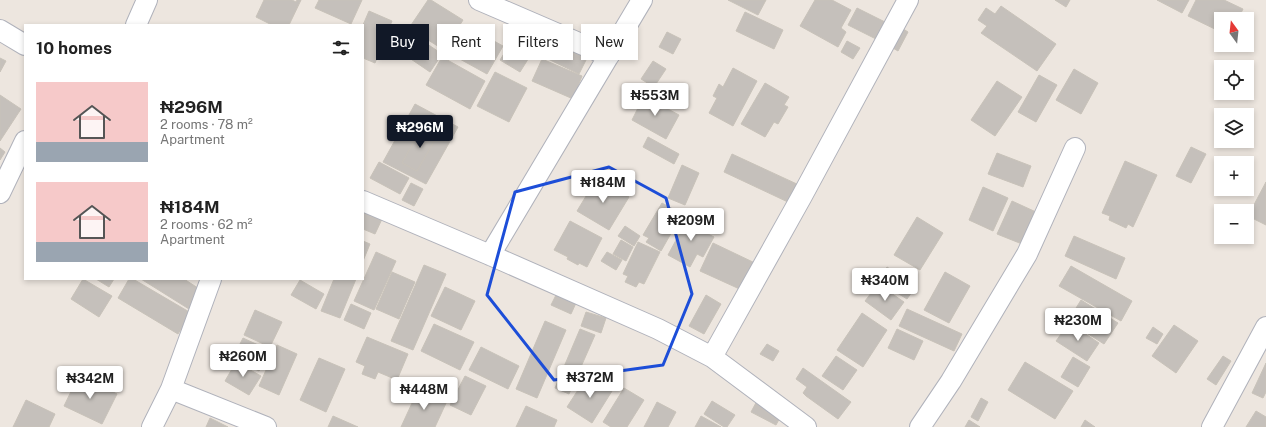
<!DOCTYPE html>
<html lang="en">
<head>
<meta charset="utf-8">
<style>
	:root { --surface:#fff; --page:#f2f2f2; --text:#222; --muted:#767676; --accent:#111827 }
	body { margin:0; font-family:"Public Sans",sans-serif; background:var(--page); color:var(--text); height:100vh; display:flex; flex-direction:column; font-size:15px; white-space:nowrap }
	* { box-sizing:border-box; margin:0 }
	p { font-size:13px; color:var(--muted) }
	.icon { flex:none; width:22px; height:22px; fill:none; stroke:currentColor; stroke-width:2; stroke-linecap:round; stroke-linejoin:round }
	.map { position:relative; flex:1; overflow:hidden }
	.side { position:absolute; left:24px; top:24px; width:340px; height:256px; display:flex; flex-direction:column; background:var(--surface); border-radius:0px; box-shadow:0 2px 6px #0003 }
	.side>* { flex:none }
	.hud { position:absolute; left:376px; top:24px; width:380px; height:36px; display:flex; gap:8px }
	.needle { width:26px; rotate:345deg }
	.buttons { position:absolute; left:1214px; top:12px; display:grid; gap:8px }
	.buttons a { display:grid; place-items:center; width:40px; height:40px; border-radius:0px; background:var(--surface); box-shadow:0 2px 6px #0003; font-size:20px }
	.price { position:absolute; translate:-50% -34px; padding:0 9px; border-radius:4px; background:#fff; color:#222; font-size:13px; line-height:26px; filter:drop-shadow(0 1px 2px #0008) }
	.price::after { content:''; position:absolute; left:50%; top:24px; width:12px; height:9px; margin-left:-6px; background:inherit; clip-path:polygon(0 0,100% 0,50% 100%) }
	.price.on { background:var(--accent); color:#fff }
	ul { padding:0; list-style:none }
	li { display:flex; align-items:center; gap:12px; height:100px; padding:0 12px }
	li span { display:grid; place-items:center; flex:none; width:112px; height:80px; border-radius:0px; color:#555 }
	li>.icon { margin-inline-start:auto }
	span .icon { width:48px; height:48px; fill:#fffc; stroke-width:1 }
	li b { font-size:17px }
	h2 { display:flex; justify-content:space-between; align-items:center; height:48px; padding:0 12px; font-size:17px }
	.pill { padding:0 14px; border-radius:0px; background:var(--surface); box-shadow:0 2px 6px #0003; font-size:14px; line-height:36px }
	.pill.on { background:var(--accent); color:#fff }
	.map>svg:first-child { display:block }
	.building { fill:#c5c0bb; stroke:#c8c2b9; fill-rule:evenodd }
	.lines { fill:none; stroke-linecap:round; stroke-linejoin:round }
	.minor-casing { stroke:#b0b2bb; stroke-width:22 }
	.minor { stroke:#fff; stroke-width:20 }
	.marked { fill:none; stroke:#1d4ed8; stroke-width:3; stroke-linejoin:round }
</style>
</head>
<body>
<div class="map">
<svg width="1266" height="427" viewBox="0 0 1266 427">
	<rect width="100%" height="100%" fill="#ede6df"/>
	<path class="building" d="M264 0H292L296 2 297 0H301L289 25H272L256 17Z
		M319 0H362L351 24 315 8Z
		M428 0H431L463 20 444 50 409 28Z
		M728 0H766L758 15Z
		M815 0H832L851 10 841 28 846 32 838 47 800 26Z
		M1055 0H1070L1066 7Z
		M1157 0H1189L1182 13Z
		M1196 0H1224L1243 9 1238 19H1221V32L1188 16Z
		M1001 6 1056 44 1037 71 981 33 987 26 978 20 986 8 995 14Z
		M857 8 889 24 880 41 848 25Z
		M369 11 392 21 375 63 363 58V25Z
		M745 12 783 30 774 49 736 31Z
		M522 24 588 56 579 74 513 42Z
		M897 25 908 32 898 51 886 44Z
		M463 27 473 33 474 30 503 46 487 74 449 53Z
		M667 32 681 39 673 54 659 47Z
		M414 35 442 54 430 72 402 53Z
		M847 41 860 48 853 59 841 52Z
		M510 44 530 56 520 72 500 60Z
		M442 57 485 81 470 109 426 85Z
		M0 58 6 61 0 72Z
		M542 59 582 76 578 86 585 89 580 102 532 81Z
		M653 61 666 69 654 87 641 79Z
		M733 68 757 81 733 126 709 113 717 98 713 96 719 84 723 87Z
		M1074 69 1098 83 1081 114 1056 100Z
		M495 72 527 88 509 122 477 106Z
		M1039 75 1057 85 1036 122 1018 112Z
		M997 81 1022 97 995 136 971 120Z
		M765 83 789 97 784 105 788 107 778 124 774 122 765 137 741 124Z
		M0 95 21 109 0 141Z
		M644 96 679 115 666 139 632 120Z
		M415 104 458 127 426 184 383 162ZM422 127 437 136 417 171 402 163Z
		M422 127 437 136 417 171 402 163Z
		M648 137 679 154 674 164 643 147Z
		M1191 147 1206 154 1191 183 1176 176Z
		M0 148 5 152 0 160Z
		M997 153 1031 166 1023 187 988 174Z
		M732 154 799 185 790 203 724 172Z
		M1125 161 1157 175 1133 227 1128 224 1126 228 1109 220 1110 216 1102 213Z
		M379 162 409 178 400 194 370 178Z
		M682 165 699 173 685 205 668 198Z
		M597 178 629 197 609 230 577 211Z
		M1266 182V225L1248 216Z
		M411 183 423 189 414 206 402 200Z
		M983 187 1008 198 993 231 969 220Z
		M1012 201 1036 212 1022 244 997 234Z
		M662 203 682 214 661 251 646 242 649 238 643 235Z
		M363 210 382 219 375 234 363 229Z
		M689 216 711 228 708 234 714 237 703 257 697 254 690 267 668 255Z
		M917 217 943 233 920 270 894 255Z
		M570 221 602 238 587 267 579 263 578 265 567 259 568 257 554 250Z
		M625 226 640 236 634 246 618 236Z
		M1074 236 1125 258 1116 279 1065 256Z
		M621 240 633 247 626 261 613 254Z
		M363 241 370 244 363 261Z
		M638 242 660 252 644 284 639 282 636 287 625 282 628 276 623 274Z
		M713 243 757 264 744 291 700 271Z
		M376 252 396 261 374 310 354 301Z
		M607 252 622 260 616 270 601 261Z
		M424 265 446 274 413 350 391 341Z
		M1071 266 1132 301 1121 321 1059 286Z
		M887 267 916 286 907 299 878 281Z
		M392 272 415 282 399 319 376 309Z
		M945 272 970 286 949 323 924 310Z
		M83 279 112 296 99 317 71 299Z
		M96 279H114L109 287Z
		M129 279H133L191 313 178 334 118 298Z
		M141 279H184L201 290 189 309Z
		M334 279H356L340 318 321 311Z
		M300 280 324 294 316 309 291 295Z
		M878 284 904 302 891 320 865 301Z
		M445 287 475 301 461 330 431 316Z
		M556 295 576 303 571 314 551 305Z
		M706 295 721 304 704 334 689 326Z
		M1081 300 1118 323 1104 344 1068 321Z
		M351 304 371 313 364 329 344 320Z
		M907 309 962 334 954 351 899 326Z
		M255 310 282 322 270 347 244 335Z
		M586 312 606 318 601 333 581 326Z
		M862 313 887 330 863 367 837 350Z
		M545 321 566 330 537 398 516 389Z
		M1069 323 1099 343 1087 361 1056 341Z
		M434 324 474 342 460 370 421 351Z
		M1174 325 1198 341 1176 373 1152 356Z
		M1153 327 1163 334 1157 344 1146 338Z
		M580 329 595 335 569 394 555 388Z
		M897 329 923 341 914 360 888 348Z
		M367 337 408 354 397 380 378 372 375 379 362 374 365 366 356 362Z
		M243 338 269 350 259 371 233 358Z
		M767 344 779 351 773 361 760 354Z
		M277 345 297 354 279 395 259 386Z
		M481 347 519 366 508 389 469 370Z
		M836 356 857 370 843 390 822 376Z
		M1223 356 1231 361 1216 385 1207 379Z
		M1073 357 1090 367 1078 387 1061 377Z
		M319 358 345 369 326 412 300 400Z
		M236 362 261 376 249 395 225 381Z
		M1025 362 1073 391 1055 419 1008 390Z
		M1266 363V392L1263 398 1252 393Z
		M803 368 851 402 838 419 806 396 803 393 807 387 796 379Z
		M79 375 117 394 102 424 64 406Z
		M465 376 486 386 471 415 450 405Z
		M587 376 612 391 592 423 567 407Z
		M419 388 447 401 435 427H401Z
		M624 388 644 400 627 427H611L603 422Z
		M981 398 988 402 978 421 971 417Z
		M758 399 783 412 776 425 751 412Z
		M26 400 55 414 49 427H13Z
		M712 401 735 415 727 427H724L704 414Z
		M657 402 676 412 668 427H644Z
		M526 406 557 420 554 427H516Z
		M1256 411 1266 417V427H1246Z
		M333 416 358 427H328Z
		M701 416 721 427H695Z
		M210 418 228 427H206Z
		M969 420 980 427H965Z
		M1085 420 1095 427H1081Z"/>
	<g class="lines">
		<g class="minor-casing">
			<path id="minor" d="M479 0 609 56
				M136 25 147 0
				M0 30 25 45
				M0 193 25 141
				M363 201 490 255 658 329 712 357 806 427
				M490 255 642 0
				M211 279 171 389 266 427
				M712 357 802 196 908 0
				M152 427 171 389
				M920 427 951 381 1027 254 1075 148
				M1212 427 1266 327"/>
		</g>
		<use href="#minor" class="minor"/>
	</g>
	<path class="marked" d="M609 167 666 198 692 294 663 365 554 380 487 295 515 192Z"/>
</svg>
<div class="buttons">
<a><svg class="needle" viewBox="-14 -14 28 28"><path d="M0-13l5 13h-10z" fill="#e53935"/><path d="M0 13l5-13h-10z" fill="#767676"/></svg></a>
<a><svg class="icon" aria-label="locate" viewBox="0 0 24 24"><circle cx="12" cy="12" r="6"/><path d="M12 2v4M12 18v4M2 12h4M18 12h4"/></svg></a>
<a><svg class="icon" aria-label="layers" viewBox="0 0 24 24"><path d="M12 4l9 5-9 5-9-5zM3 14l9 5 9-5"/></svg></a>
<a>+</a>
<a>−</a>
</div>
<b class="price" style="left:655px;top:117px">₦553M</b>
<b class="price on" style="left:420px;top:149px">₦296M</b>
<b class="price" style="left:603px;top:204px">₦184M</b>
<b class="price" style="left:691px;top:242px">₦209M</b>
<b class="price" style="left:885px;top:302px">₦340M</b>
<b class="price" style="left:1078px;top:342px">₦230M</b>
<b class="price" style="left:243px;top:378px">₦260M</b>
<b class="price" style="left:590px;top:399px">₦372M</b>
<b class="price" style="left:90px;top:400px">₦342M</b>
<b class="price" style="left:424px;top:411px">₦448M</b>
<div class="hud">
<a class="pill on">Buy</a>
<a class="pill">Rent</a>
<a class="pill">Filters</a>
<a class="pill">New</a>
</div>
<section class="side">
<h2>10 homes<svg class="icon" aria-label="filters" viewBox="0 0 24 24"><path d="M4 7h16M4 17h16"/><circle cx="9" cy="7" r="2"/><circle cx="15" cy="17" r="2"/></svg></h2>
<ul>
<li><span style="background:linear-gradient(#f6c9c9 75%,#9aa5b1 0)"><svg class="icon" aria-label="home" viewBox="0 0 24 24"><path d="M3 11l9-7 9 7M6 9v11h12V9"/></svg></span><div><b>₦296M</b><p>2 rooms · 78 m²</p><p>Apartment</p></div></li>
<li><span style="background:linear-gradient(#f6c9c9 75%,#9aa5b1 0)"><svg class="icon" aria-label="home" viewBox="0 0 24 24"><path d="M3 11l9-7 9 7M6 9v11h12V9"/></svg></span><div><b>₦184M</b><p>2 rooms · 62 m²</p><p>Apartment</p></div></li>
</ul>
</section>
</div>
</body>
</html>
